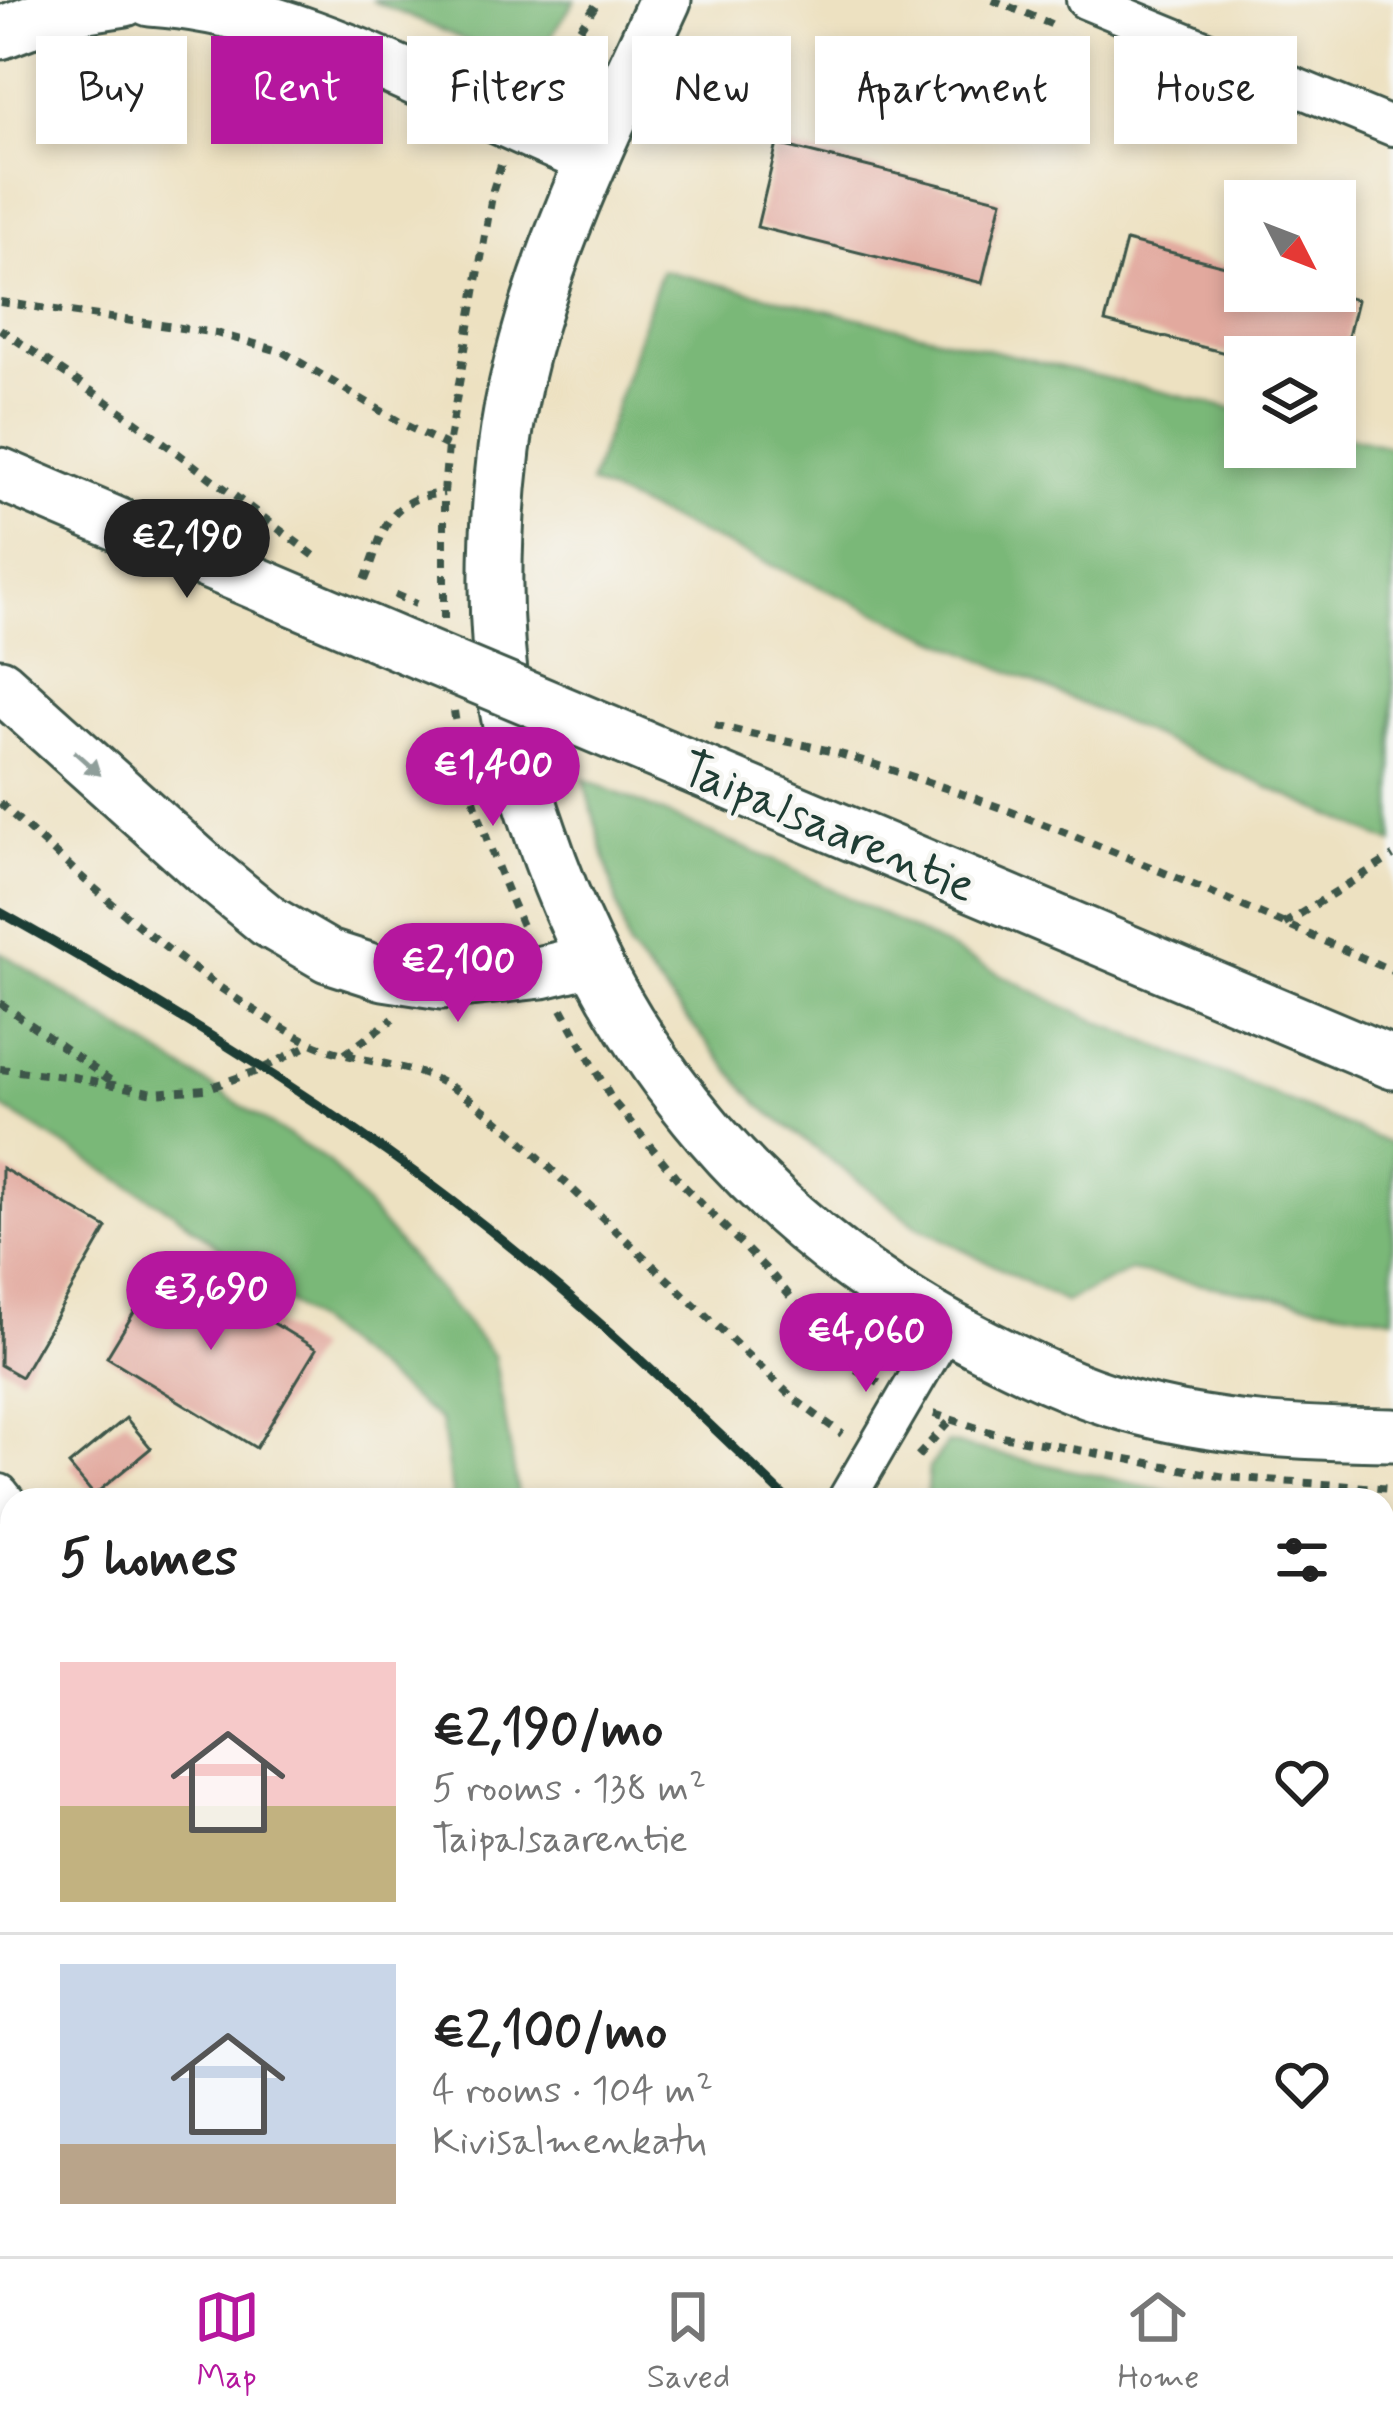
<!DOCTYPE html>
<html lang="en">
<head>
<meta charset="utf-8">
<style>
	:root { --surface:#fff; --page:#f2f2f2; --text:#222; --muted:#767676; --line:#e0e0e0; --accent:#b5179e }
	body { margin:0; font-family:Mynerve,sans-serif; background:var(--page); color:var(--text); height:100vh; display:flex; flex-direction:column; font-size:45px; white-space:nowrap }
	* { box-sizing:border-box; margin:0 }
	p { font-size:39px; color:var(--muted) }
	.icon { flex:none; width:66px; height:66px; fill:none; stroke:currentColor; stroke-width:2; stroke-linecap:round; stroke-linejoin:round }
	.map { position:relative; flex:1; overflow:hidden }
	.details { position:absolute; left:0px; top:1488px; width:1395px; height:768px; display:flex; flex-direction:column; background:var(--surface); border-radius:36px 36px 0 0; box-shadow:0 6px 18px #0003 }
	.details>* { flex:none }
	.banner { position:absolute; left:36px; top:36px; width:1323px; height:108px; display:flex; gap:24px }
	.needle { width:78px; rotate:132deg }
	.tools { position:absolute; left:1224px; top:180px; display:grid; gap:24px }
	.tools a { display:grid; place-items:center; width:132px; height:132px; border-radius:0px; background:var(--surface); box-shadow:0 6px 18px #0003; font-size:60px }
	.price { position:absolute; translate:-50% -102px; padding:0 27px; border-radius:42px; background:var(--accent); color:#fff; font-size:39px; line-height:78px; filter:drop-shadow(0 3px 6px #0008) }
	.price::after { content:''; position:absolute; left:50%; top:72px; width:36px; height:27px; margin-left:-18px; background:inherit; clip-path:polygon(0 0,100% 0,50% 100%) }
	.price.active { background:#222; color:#fff }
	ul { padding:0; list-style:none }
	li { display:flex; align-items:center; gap:36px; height:300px; padding:0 60px }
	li+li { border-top:3px solid var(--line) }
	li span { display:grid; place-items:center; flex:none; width:336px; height:240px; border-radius:0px; color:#555 }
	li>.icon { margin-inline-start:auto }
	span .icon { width:144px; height:144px; fill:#fffc; stroke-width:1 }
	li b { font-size:51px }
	h2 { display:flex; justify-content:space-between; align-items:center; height:144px; padding:0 60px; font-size:51px }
	.chip { padding:0 42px; border-radius:0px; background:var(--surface); box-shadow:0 6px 18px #0003; font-size:42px; line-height:108px }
	.chip.active { background:var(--accent); color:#fff }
	.menu { display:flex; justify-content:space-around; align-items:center; height:168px; border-top:3px solid var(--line); background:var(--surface); font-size:33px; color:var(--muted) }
	.menu a { display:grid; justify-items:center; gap:6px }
	.menu .active { color:var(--accent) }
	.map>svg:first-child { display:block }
	.forest { fill:#7ab878; stroke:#4c7a56; stroke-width:3 }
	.building { fill:#e2a99e }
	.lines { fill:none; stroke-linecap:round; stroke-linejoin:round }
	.street-casing { stroke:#3e5649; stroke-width:42 }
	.secondary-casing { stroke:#3e5649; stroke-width:57 }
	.path { stroke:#3e5649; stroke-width:8; stroke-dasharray:9 9; stroke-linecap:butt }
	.street { stroke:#fff; stroke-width:36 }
	.secondary { stroke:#fff; stroke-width:51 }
	.rail { stroke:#1f3d34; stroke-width:9 }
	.secondary-bridge-casing { stroke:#3e5649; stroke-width:57; stroke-linecap:butt }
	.path-bridge { stroke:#3e5649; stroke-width:8; stroke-dasharray:9 9; stroke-linecap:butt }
	.secondary-bridge { stroke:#fff; stroke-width:51 }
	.oneway { fill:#8f9e9a }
	.labels { text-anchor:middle; stroke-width:9; stroke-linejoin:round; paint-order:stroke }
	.street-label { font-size:48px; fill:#1f3d34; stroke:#f6f6f2 }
</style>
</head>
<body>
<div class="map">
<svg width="1393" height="2256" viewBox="0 0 1393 2256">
	<rect width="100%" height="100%" fill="#f6f6f2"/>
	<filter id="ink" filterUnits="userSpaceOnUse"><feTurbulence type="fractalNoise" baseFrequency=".00833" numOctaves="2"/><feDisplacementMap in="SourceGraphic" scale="24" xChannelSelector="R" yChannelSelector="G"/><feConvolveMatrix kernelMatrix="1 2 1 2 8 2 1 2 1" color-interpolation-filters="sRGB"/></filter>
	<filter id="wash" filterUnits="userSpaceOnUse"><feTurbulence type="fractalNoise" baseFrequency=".004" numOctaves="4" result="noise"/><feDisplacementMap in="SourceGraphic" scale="48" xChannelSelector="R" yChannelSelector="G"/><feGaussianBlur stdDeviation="2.7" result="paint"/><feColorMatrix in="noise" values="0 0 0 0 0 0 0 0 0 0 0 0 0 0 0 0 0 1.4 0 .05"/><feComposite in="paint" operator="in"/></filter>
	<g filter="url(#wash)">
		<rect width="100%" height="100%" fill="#ede1c1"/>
		<path class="forest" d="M371 0H575L530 68Z
			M661 270 1245 412V447H1335V434L1393 448V843L590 484Z
			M584 779 778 862 1073 1011 1393 1145V1318L1130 1271 1065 1302 916 1225 759 1105 629 949Z
			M0 952 328 1161 494 1356 519 1500H453L441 1421 175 1213 0 1106Z
			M948 1443 1184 1495 1223 1500H926L929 1468Z
			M1383 1520 1393 1521V2040L1383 2027Z
			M0 2051 12 2054V2244H426L415 2256H0Z
			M575 2244H1306L1313 2256H562Z"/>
		<g id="blocks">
			<path class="building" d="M777 144 1002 200 982 283 757 227Z
				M1126 241 1245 271V291H1322L1357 300 1337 381 1335 357 1245 358 1105 322Z
				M2 1168 107 1228 21 1377 0 1365Z
				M167 1258 316 1349 256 1448 107 1357Z
				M126 1418 151 1448 94 1495 69 1465Z"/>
		</g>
	</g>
	<g filter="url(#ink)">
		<use href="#blocks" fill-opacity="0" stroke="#3e5649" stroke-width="3"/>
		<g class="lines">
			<g class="street-casing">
				<path id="street" d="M1085 0 1393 127
					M0 1493 12 1508
					M846 1500 947 1327
					M0 1669 12 1662"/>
			</g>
			<g class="secondary-casing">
				<path id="secondary" d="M150 0C308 10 448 102 593 159
					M665 0C599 145 524 290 504 450 494 534 492 625 506 709 513 751 527 794 541 834 616 1058 768 1236 979 1343 1026 1367 1075 1391 1126 1405 1214 1430 1302 1434 1393 1435
					M0 33 61 10 125 0
					M0 474 408 648
					M0 685 206 870 268 921 328 956 384 974 442 983 542 972 591 960
					M625 739 1393 1063"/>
			</g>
			<path class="path" d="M993 0 1058 27
				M540 88 599 0
				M0 302 216 333 283 352 403 424 448 446
				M0 329 124 413 320 560
				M365 580C385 531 383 499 444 493
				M444 619V493L448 446 493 190 501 165
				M454 711C465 788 493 860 524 930
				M715 725C756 737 799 742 840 754 1029 810 1212 893 1393 971
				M0 803C96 891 190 978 305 1040 341 1058 383 1061 420 1073 456 1085 484 1110 513 1133L794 1399 842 1434
				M1284 924 1393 856
				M0 1003 117 1085
				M562 1009 612 1100 681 1183 772 1275 847 1364 879 1383
				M345 1054 393 1019
				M0 1069 73 1077 154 1093 205 1089 260 1070 311 1044
				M934 1414 1002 1436 1225 1477 1393 1489
				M918 1456 949 1422
				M0 1558 12 1576
				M1383 2051 1393 2062
				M1383 2167 1393 2164
				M442 2256 452 2244
				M1198 2256 1220 2244"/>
			<use href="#street" class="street"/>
			<use href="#secondary" class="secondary"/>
			<path class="rail" d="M0 912C133 986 264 1065 388 1153 532 1255 662 1377 788 1500
				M1353 2244 1360 2256"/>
			<g class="secondary-bridge-casing">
				<path id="secondary-bridge" d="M408 648 625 739"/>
			</g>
			<path class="path-bridge" d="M395 595 416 604"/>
			<use href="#secondary-bridge" class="secondary-bridge"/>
		</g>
		<defs><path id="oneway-solid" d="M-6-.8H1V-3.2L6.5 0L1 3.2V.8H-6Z" transform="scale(3)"/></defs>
		<use class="oneway" href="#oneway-solid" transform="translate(87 763) rotate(42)"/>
	</g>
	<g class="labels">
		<g class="street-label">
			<text transform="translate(829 825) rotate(23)" y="17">Taipalsaarentie</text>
		</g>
	</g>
</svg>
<div class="tools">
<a><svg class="needle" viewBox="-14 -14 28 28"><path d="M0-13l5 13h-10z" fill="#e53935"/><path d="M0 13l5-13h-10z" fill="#767676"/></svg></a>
<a><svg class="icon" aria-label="layers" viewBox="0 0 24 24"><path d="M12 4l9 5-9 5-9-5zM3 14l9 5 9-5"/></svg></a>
</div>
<b class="price active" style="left:187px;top:601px">€2,190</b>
<b class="price" style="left:493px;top:829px">€1,400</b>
<b class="price" style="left:458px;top:1025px">€2,100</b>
<b class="price" style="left:211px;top:1353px">€3,690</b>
<b class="price" style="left:866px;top:1395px">€4,060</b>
<div class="banner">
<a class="chip">Buy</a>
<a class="chip active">Rent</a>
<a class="chip">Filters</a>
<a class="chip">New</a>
<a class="chip">Apartment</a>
<a class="chip">House</a>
</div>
<section class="details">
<h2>5 homes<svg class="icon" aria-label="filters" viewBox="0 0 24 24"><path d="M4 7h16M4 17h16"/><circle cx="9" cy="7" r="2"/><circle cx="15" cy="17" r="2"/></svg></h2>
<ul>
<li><span style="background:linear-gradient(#f6c9c9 60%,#c2b280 0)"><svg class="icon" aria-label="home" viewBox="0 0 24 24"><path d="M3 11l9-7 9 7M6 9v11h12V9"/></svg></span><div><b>€2,190/mo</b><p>5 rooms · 138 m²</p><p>Taipalsaarentie</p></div><svg class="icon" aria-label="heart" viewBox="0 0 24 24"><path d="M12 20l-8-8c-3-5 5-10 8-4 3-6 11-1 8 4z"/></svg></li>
<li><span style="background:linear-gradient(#c9d6e8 75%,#b9a48a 0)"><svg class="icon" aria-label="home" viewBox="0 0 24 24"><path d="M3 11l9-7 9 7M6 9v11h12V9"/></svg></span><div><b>€2,100/mo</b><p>4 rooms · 104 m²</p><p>Kivisalmenkatu</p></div><svg class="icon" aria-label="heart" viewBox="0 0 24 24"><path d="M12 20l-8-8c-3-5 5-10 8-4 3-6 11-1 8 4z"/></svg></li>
</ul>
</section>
</div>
<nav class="menu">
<a class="active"><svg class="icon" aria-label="map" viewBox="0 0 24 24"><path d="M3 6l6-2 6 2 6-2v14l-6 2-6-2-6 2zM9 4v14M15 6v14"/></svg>Map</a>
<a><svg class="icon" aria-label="saved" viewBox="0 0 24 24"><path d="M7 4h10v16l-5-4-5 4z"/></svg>Saved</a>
<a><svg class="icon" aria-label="home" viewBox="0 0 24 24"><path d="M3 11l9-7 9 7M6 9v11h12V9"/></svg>Home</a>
</nav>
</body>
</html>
